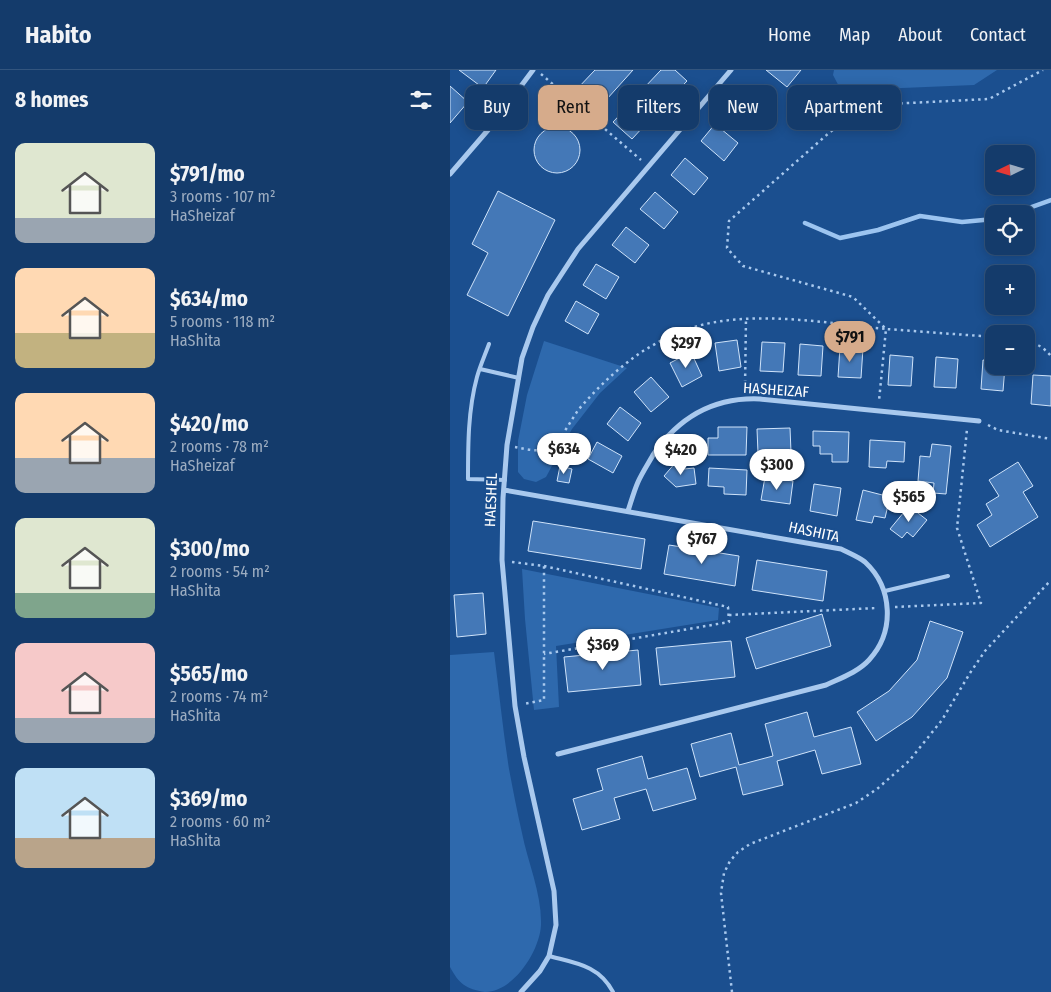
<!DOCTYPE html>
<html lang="en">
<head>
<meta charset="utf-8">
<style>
	:root { --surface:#143b6b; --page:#214673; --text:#f1f3f6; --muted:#9dadc1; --line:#33557e; --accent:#d6ab8b }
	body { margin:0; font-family:"Fira Sans Condensed",sans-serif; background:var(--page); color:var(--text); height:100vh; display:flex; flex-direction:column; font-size:19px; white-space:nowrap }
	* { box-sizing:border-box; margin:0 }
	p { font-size:16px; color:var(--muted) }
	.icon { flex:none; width:28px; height:28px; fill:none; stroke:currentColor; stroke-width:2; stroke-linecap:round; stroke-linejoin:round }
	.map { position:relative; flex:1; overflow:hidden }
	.sheet { display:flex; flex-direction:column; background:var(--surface); width:450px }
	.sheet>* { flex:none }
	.top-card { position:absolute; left:15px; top:15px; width:475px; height:45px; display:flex; gap:10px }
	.needle { width:32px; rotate:265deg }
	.buttons { position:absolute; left:535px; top:75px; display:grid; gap:10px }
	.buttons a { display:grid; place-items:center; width:50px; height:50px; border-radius:10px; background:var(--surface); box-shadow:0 2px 12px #0003,0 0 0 1px var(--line); font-size:25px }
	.price { position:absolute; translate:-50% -42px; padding:0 11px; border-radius:18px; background:#fff; color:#222; font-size:16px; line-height:32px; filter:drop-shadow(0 1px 2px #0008) }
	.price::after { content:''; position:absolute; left:50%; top:30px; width:15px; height:11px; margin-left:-8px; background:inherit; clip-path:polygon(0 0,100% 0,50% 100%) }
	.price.current { background:var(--accent); color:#111 }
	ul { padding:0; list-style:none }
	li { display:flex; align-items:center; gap:15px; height:125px; padding:0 15px }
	li span { display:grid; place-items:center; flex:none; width:140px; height:100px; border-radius:10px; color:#555 }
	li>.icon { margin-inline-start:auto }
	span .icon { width:60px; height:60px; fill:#fffc; stroke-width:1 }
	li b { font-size:21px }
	h2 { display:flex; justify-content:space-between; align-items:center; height:60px; padding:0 15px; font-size:21px }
	.chip { padding:0 18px; border-radius:10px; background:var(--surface); box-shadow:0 2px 12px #0003,0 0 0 1px var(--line); font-size:18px; line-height:45px }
	.chip.current { background:var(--accent); color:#111 }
	header { display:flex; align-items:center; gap:30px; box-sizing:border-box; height:70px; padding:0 25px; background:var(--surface); border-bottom:1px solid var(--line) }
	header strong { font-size:24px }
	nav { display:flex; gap:28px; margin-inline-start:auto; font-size:18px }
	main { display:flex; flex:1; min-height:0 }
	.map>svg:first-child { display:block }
	.green { fill:#2e69ad }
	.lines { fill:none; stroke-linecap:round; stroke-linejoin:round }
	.stream { stroke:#9cc4f0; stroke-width:4.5 }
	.building { fill:#4478b7; stroke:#cfe3fa }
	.path { stroke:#a9c9ee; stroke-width:2.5; stroke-dasharray:2.5 4; stroke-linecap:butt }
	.service { stroke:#a9c9ee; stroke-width:4 }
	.minor { stroke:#a9c9ee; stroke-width:5 }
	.labels { text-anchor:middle; stroke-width:4.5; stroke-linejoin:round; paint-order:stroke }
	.street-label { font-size:15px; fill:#fff; stroke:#1b4f8f }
</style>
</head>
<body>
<header>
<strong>Habito</strong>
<nav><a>Home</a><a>Map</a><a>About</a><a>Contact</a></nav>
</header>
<main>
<section class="sheet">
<h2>8 homes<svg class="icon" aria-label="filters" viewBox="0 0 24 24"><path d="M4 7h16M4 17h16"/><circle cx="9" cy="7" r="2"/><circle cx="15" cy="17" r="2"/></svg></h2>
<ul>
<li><span style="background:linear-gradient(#dfe7d0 75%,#9aa5b1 0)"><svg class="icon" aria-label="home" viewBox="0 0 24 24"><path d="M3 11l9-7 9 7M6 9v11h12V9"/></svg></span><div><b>$791/mo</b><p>3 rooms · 107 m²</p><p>HaSheizaf</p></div></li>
<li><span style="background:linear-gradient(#ffd9b3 65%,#c2b280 0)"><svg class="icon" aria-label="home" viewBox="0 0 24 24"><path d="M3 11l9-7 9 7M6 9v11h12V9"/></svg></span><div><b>$634/mo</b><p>5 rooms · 118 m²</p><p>HaShita</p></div></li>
<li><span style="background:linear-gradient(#ffd9b3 65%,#9aa5b1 0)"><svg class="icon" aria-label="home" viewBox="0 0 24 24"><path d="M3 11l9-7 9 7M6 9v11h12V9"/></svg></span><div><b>$420/mo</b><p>2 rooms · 78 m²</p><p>HaSheizaf</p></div></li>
<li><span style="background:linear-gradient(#dfe7d0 75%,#7fa58c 0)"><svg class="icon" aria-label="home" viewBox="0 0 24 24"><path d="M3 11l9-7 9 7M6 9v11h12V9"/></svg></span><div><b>$300/mo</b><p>2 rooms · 54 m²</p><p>HaShita</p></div></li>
<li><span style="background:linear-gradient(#f6c9c9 75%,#9aa5b1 0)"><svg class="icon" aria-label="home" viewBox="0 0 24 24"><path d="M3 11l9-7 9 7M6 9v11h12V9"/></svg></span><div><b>$565/mo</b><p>2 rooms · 74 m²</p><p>HaShita</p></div></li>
<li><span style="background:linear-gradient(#bfe0f5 70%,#b9a48a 0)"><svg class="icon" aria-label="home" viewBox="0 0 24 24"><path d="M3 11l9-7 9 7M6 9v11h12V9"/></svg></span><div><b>$369/mo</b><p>2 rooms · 60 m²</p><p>HaShita</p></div></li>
</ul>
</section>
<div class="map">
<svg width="601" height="922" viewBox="0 0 601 922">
	<rect width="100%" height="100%" fill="#1b4f8f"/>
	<path class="green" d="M384 0H547L524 15 452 18 393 24 383 5Z
		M94 271 177 298 150 323 122 359 96 407 86 412 74 409 68 402V371L77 325Z
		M72 499 269 538 268 550 106 576 109 637 84 640 75 549Z
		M44 582C49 621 53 661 59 699 63 720 67 741 72 763 78 793 92 824 91 855 90 880 64 922 35 922 16 919 9 914 0 897V585Z"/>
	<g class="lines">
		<path class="stream" d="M562 144 601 130
			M355 153 390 168 428 160 470 146 512 152 544 149"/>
	</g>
	<path class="building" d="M9 0H46L33 18Z
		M145 0H183L148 39 126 20Z
		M211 0H225L237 11 212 37 193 19Z
		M316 0H351L337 17Z
		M300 15 324 35 309 52 286 32Z
		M0 16 18 32 0 53Z
		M188 26 206 43 182 69 163 52Z
		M265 54 288 73 274 91 251 71Z
		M84 80a23 23 0 1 1 46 0a23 23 0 1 1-46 0Z
		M235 88 258 108 244 125 221 105Z
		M48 121 105 150 58 246 17 225 38 183 22 174Z
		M205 122 228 142 214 159 190 139Z
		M176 157 199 175 185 193 162 175Z
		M146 194 169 207 156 229 133 215Z
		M126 231 149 244 138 264 115 251Z
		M287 270 291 297 269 301 265 273Z
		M312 272 335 273 333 302 310 301Z
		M350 274 373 276 371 306 348 305Z
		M390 277 413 278 411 308 388 307Z
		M241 282 252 306 232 317 220 293Z
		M440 285 463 287 461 316 438 315Z
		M486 287 508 289 506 318 484 317Z
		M533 290 544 291V296H555L553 321 531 319Z
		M583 305 601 306V336L581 334Z
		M201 307 219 327 201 342 184 322Z
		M170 337 191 353 178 371 157 354Z
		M268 357H297L296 385H258V368H268Z
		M340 358 341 382 308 383 307 359Z
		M363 361 399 362 398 392H382V384H370V376H363Z
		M420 370 455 372 454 392 437 391 436 398 419 397Z
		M147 372 172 386 163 403 138 389Z
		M482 374 501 376 496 424 483 423 484 413 468 411 470 386 480 387Z
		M226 392 234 399 244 398 246 414 226 417 214 406Z
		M568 392 583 416 573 422 588 447 540 477 527 455 542 445 536 434 549 426 539 410Z
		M110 396 122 399 119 413 107 411Z
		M259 398 297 400 296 425 274 424V417L258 416Z
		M315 407 343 411 340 434 311 430Z
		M364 414 391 418 387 446 360 441Z
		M413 420 440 427 435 448 424 446 422 453 406 450Z
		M459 436 477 450 463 467 457 462 452 468 440 459Z
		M83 451 195 469 191 499 78 481Z
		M219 475 289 486 285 516 214 504Z
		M307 490 377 501 373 531 302 520Z
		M33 523 36 564 7 567 4 525Z
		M372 544 381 576 306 599 296 568Z
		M480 551 513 562 497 608 462 647 426 671 407 642 439 621 467 590Z
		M281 571 285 607 210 615 206 578Z
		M188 580 191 615 118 622 114 587Z
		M357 642 364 667 401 657 411 694 372 704 365 680 327 691 333 715 293 725 286 697 250 707 241 674 281 663 289 695 323 686 315 654Z
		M192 686 198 709 237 698 246 729 203 741 196 719 164 728 170 749 132 760 123 729 153 720 147 699Z"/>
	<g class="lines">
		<path class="path" d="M91 4 191 90
			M544 267 436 259 403 227 293 196 277 178 279 151 380 62 419 35 539 29 593 0
			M576 271C587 273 594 278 601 286
			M295 319 296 248
			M538 355 548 360 601 369
			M65 377C76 379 88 383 99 377 112 370 120 351 129 339 148 317 169 297 193 281 208 272 224 263 241 258 300 239 375 253 436 259L429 331
			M62 492 94 496V630L74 634
			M94 496 278 537 279 552 94 584
			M445 537 531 533 507 458 517 359
			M279 545 427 538
			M282 922 271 823 274 803 280 791 288 782 300 774 406 733 427 719 459 691 492 650 520 603 535 581 601 510"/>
		<path class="service" d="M39 274C35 285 30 296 27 307 18 340 18 375 18 409L55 410
			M30 299 69 308
			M435 521 498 506
			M99 886C125 893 149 895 163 922"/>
		<path class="minor" d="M0 104 38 60 83 0
			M54 420 391 479C399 483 409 487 415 492 443 518 445 562 419 590 408 602 391 608 376 615L108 684
			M178 441C181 432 184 421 188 412 192 403 198 394 203 385 229 347 263 327 310 329L529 351
			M71 922 90 901 99 886 106 855 104 821 74 687 65 636 52 490 53 428 57 375 72 288 83 257 98 225 128 179 281 0"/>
	</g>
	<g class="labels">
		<g class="street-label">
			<text transform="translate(326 320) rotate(4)" y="5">HASHEIZAF</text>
			<text transform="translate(41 430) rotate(-88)" y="5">HAESHEL</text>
			<text transform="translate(364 462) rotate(12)" y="5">HASHITA</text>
		</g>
	</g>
</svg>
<div class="buttons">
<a><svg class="needle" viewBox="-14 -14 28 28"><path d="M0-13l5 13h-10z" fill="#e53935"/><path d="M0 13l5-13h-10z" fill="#9dadc1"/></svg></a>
<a><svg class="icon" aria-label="locate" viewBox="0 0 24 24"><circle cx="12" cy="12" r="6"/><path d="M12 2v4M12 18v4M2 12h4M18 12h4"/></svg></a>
<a>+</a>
<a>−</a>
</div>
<b class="price current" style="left:400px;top:293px">$791</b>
<b class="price" style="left:236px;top:299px">$297</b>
<b class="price" style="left:114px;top:405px">$634</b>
<b class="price" style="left:231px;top:406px">$420</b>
<b class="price" style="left:327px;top:421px">$300</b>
<b class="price" style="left:459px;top:453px">$565</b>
<b class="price" style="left:252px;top:495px">$767</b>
<b class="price" style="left:153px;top:601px">$369</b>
<div class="top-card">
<a class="chip">Buy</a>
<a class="chip current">Rent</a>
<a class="chip">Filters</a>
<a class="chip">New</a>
<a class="chip">Apartment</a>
</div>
</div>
</main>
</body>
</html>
